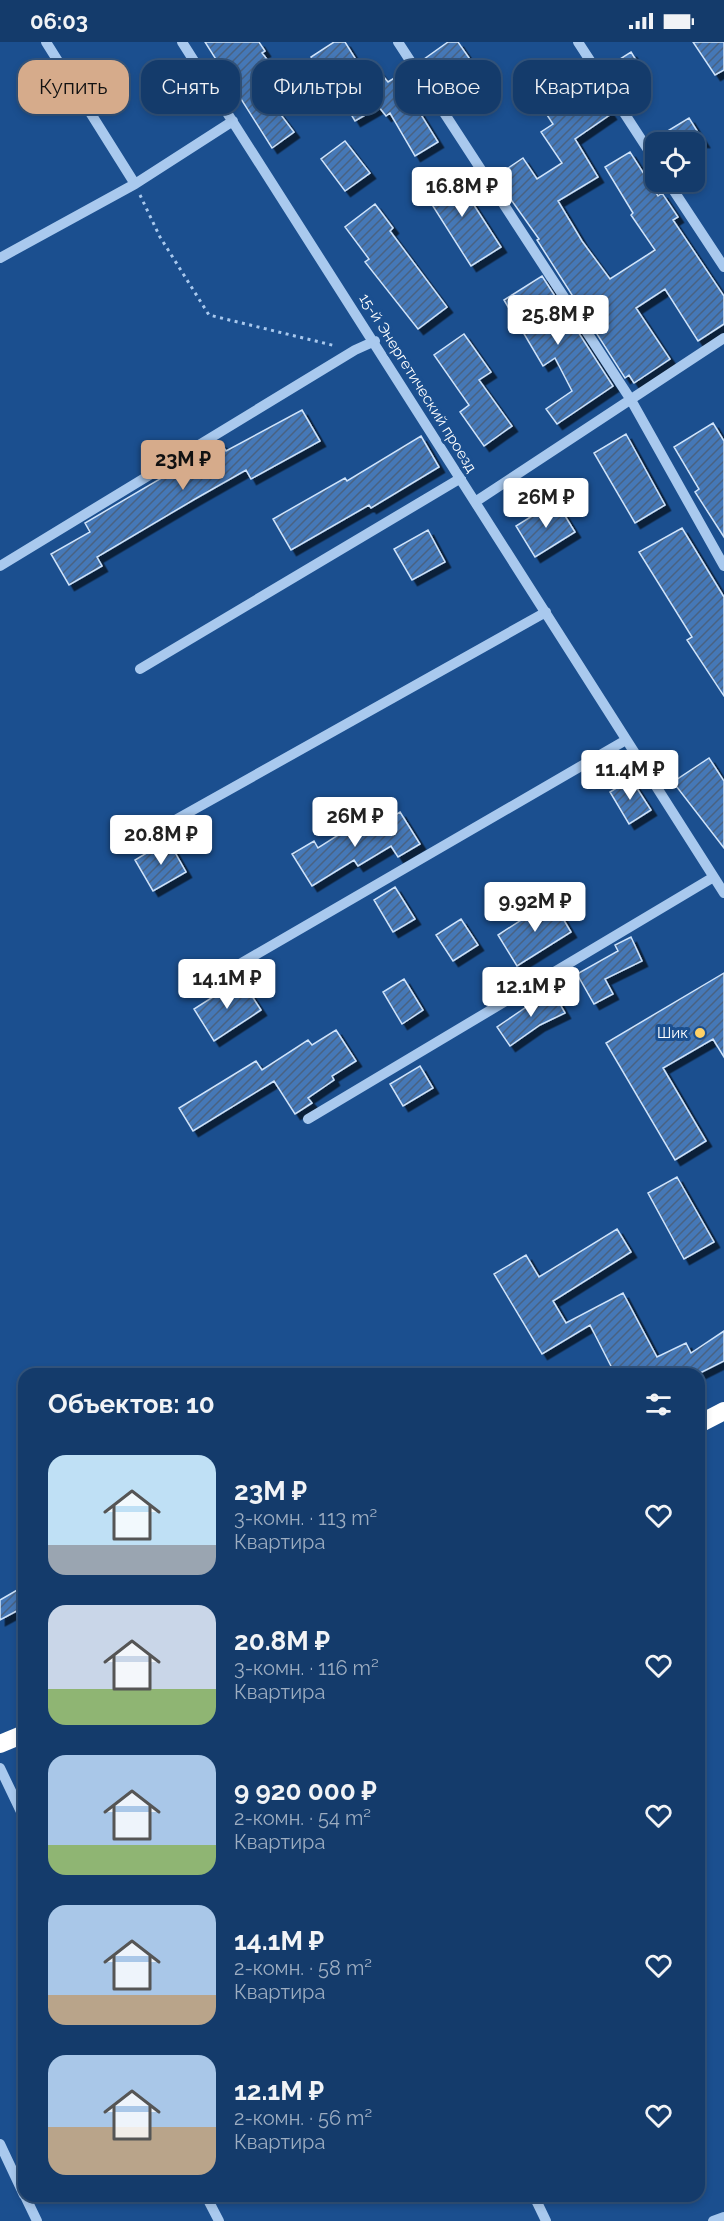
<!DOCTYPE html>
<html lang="ru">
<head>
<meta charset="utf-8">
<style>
	:root { --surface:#143b6b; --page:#1d4271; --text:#f1f3f6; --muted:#9dadc1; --line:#33557e; --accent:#d6ab8b }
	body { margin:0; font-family:Raleway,sans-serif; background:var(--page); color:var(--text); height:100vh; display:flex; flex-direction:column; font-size:22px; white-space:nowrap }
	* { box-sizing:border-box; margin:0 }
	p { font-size:20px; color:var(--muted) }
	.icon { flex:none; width:33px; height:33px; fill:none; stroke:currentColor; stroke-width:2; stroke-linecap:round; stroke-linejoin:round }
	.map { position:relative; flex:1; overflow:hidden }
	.side { position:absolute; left:18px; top:1326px; width:687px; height:834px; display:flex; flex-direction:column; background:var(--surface); border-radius:18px; box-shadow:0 3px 9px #0003,0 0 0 2px var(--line) }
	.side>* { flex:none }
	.guide { position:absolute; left:18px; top:18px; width:688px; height:54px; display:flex; gap:12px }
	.fabs { position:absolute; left:645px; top:90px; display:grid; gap:12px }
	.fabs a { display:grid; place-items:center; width:60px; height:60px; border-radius:12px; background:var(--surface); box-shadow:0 3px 9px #0003,0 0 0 2px var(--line); font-size:30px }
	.price { position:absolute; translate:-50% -51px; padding:0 14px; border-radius:6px; background:#fff; color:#222; font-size:20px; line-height:39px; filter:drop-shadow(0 2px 3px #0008) }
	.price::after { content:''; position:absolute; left:50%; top:36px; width:18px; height:14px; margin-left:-9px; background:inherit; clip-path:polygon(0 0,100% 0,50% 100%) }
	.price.active { background:var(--accent); color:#111 }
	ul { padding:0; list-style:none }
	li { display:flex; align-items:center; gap:18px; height:150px; padding:0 30px }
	li span { display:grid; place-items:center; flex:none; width:168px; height:120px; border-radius:18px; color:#555 }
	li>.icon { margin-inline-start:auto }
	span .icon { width:72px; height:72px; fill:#fffc; stroke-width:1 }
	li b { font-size:26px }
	h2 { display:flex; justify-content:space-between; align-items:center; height:72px; padding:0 30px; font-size:26px }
	.pill { padding:0 21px; border-radius:18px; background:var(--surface); box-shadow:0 3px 9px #0003,0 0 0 2px var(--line); font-size:21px; line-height:54px }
	.pill.active { background:var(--accent); color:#111 }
	.status { display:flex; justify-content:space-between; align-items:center; height:42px; padding:0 30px; background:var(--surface); direction:ltr }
	.status svg { height:16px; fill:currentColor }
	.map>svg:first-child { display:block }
	.building { fill:url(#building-hatch); stroke:#cfe3fa; stroke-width:1.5; filter:url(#shadow) }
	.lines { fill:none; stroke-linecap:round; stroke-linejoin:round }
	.path { stroke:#a9c9ee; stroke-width:3; stroke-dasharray:3 4.5; stroke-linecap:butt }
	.minor { stroke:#a9c9ee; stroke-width:10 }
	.highway { stroke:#fff; stroke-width:18 }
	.poi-dot { fill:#ffd166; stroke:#1b4f8f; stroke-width:2 }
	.labels { text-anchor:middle; stroke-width:6; stroke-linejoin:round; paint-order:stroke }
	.street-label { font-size:15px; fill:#fff; stroke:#1b4f8f }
	.poi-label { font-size:15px; fill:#fff; stroke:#1b4f8f; text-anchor:end }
</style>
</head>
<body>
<div class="status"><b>06:03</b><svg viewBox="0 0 49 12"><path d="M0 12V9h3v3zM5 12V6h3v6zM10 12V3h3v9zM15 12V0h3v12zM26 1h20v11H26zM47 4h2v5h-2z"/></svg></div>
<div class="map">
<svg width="724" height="2179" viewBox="0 0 724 2179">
	<defs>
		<pattern id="building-hatch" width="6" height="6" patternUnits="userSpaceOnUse" patternTransform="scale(1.5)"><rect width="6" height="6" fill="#4478b7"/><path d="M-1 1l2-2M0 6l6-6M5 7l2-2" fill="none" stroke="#486282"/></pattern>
		<filter id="shadow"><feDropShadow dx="5.5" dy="5.5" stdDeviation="0" flood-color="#0009"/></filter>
	</defs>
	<rect width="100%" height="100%" fill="#1b4f8f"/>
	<path class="building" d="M205 0H259L265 9 262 11 287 42 269 57 294 90 272 106Z
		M334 0H345L363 29 373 22 388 40 407 28 425 56 415 63 438 100 415 114 390 71 386 74 379 65 355 79 333 42 329 44 311 15Z
		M448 0H458L474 23 438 47 420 20Z
		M693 0H724V28L715 33Z
		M631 10 646 34 621 50 606 26Z
		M559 28 581 62 597 52 611 72 575 97 598 135 558 159 582 199 610 237 655 208 631 173 633 171 605 125 630 110 658 154 662 151 678 175 673 178 724 254V282L698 299 665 247 636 266 670 317 634 341 629 333 625 336 537 198 539 197 495 135 523 116 537 137 562 121 541 90 553 82 530 47Z
		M689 76 704 100 651 99Z
		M345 99 370 131 345 149 321 117Z
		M458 128 475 154 470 157 501 205 471 224 424 150Z
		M375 162 393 186 390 189 447 265 418 287 365 220 369 217 345 185Z
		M542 234 613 344 557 382 546 367 572 349 555 316 543 324 504 258Z
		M464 292 491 330 479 338 512 384 484 404 460 370 469 363 434 313Z
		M302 368 320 399 251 437 246 428 195 457 97 515 102 524 69 543 51 512 90 490 85 481 221 401 226 409Z
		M713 381 724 399V495L695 450 699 447 674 405Z
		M626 392 665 463 635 481 594 411Z
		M421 394 439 425 371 466 369 463 291 508 273 477 345 436 347 439Z
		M556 459 575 490 535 515 516 484Z
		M682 486 724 555V654L687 598 692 595 639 510Z
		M428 488 445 520 412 538 394 507Z
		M709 716 724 739V806L673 740Z
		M631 737 651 768 629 782 610 750Z
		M400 770 420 802 398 815 391 804 358 824 354 818 312 844 292 812 314 799 318 806 360 779 367 791Z
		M168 798 186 830 153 849 135 818Z
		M395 845 415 877 393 890 374 858Z
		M552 858 571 890 517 924 498 893Z
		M461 877 478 903 453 919 436 893Z
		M631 895 642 919 605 937 613 952 594 962 577 932 618 909 615 903Z
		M724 931V1015L713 997 663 1026 706 1099 675 1118 606 1001Z
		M241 937 261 968 214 999 194 967Z
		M404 937 423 968 402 982 383 950Z
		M552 948 565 971 540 983 510 1004 497 985 529 963 528 961Z
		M336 988 356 1019 332 1034 334 1038 308 1056 312 1061 295 1072 274 1039 193 1089 179 1066 256 1019 262 1028 308 998 312 1003Z
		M420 1024 433 1046 403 1064 390 1042Z
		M677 1135 714 1200 684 1217 648 1151Z
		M617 1187 631 1210 553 1259 566 1281 623 1251 657 1315 686 1301 691 1311 724 1289V1319L698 1332H615L590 1283 542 1312 494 1232 526 1213 539 1235Z
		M24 1544V1565L0 1578V1558Z"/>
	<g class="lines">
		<path class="path" d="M140 153 160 195 209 273 336 304"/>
		<path class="minor" d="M46 0 135 142
			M182 0 724 851
			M398 0 631 358 724 524
			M578 0 656 120
			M668 140 724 225
			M0 216 135 142 233 79
			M475 460 724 296
			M0 524 355 308 375 299
			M140 627 461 436
			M127 805 546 570
			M195 948 626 698
			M308 1077 712 836
			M0 1726 24 1776
			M0 2102 24 2153
			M25 2154 37 2179
			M206 2154 219 2179
			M534 2154 546 2179
			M713 2179 724 2175"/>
		<path class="highway" d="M699 1382 724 1369
			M0 1702 24 1692"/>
	</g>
	<circle class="poi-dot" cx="700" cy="991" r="6"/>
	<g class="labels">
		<g class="street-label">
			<text transform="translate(418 341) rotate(58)" y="5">15-й Энергетический проезд</text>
		</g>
		<g class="poi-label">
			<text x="688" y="996">Шик</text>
		</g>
	</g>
</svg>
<div class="fabs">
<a><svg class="icon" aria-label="locate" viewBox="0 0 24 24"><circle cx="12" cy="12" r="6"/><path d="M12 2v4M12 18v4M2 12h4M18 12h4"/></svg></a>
</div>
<b class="price" style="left:462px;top:176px">16.8M ₽</b>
<b class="price" style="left:558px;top:304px">25.8M ₽</b>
<b class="price active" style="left:183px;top:449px">23M ₽</b>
<b class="price" style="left:546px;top:487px">26M ₽</b>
<b class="price" style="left:630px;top:759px">11.4M ₽</b>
<b class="price" style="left:355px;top:806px">26M ₽</b>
<b class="price" style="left:161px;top:824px">20.8M ₽</b>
<b class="price" style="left:535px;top:891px">9.92M ₽</b>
<b class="price" style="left:227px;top:968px">14.1M ₽</b>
<b class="price" style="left:531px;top:976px">12.1M ₽</b>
<div class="guide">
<a class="pill active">Купить</a>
<a class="pill">Снять</a>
<a class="pill">Фильтры</a>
<a class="pill">Новое</a>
<a class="pill">Квартира</a>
</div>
<section class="side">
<h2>Объектов: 10<svg class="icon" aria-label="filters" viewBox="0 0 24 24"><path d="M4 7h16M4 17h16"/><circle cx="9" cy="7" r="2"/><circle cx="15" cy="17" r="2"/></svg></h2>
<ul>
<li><span style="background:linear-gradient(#bfe0f5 75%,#9aa5b1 0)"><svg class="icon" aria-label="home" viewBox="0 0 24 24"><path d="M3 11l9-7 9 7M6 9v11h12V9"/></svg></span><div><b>23M ₽</b><p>3-комн. · 113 m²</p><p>Квартира</p></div><svg class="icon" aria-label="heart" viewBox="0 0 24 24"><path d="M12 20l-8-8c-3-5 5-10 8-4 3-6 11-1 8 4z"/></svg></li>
<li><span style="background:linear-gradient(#c9d6e8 70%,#8fb573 0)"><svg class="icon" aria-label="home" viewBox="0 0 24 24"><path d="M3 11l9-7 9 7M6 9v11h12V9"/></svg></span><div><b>20.8M ₽</b><p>3-комн. · 116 m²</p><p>Квартира</p></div><svg class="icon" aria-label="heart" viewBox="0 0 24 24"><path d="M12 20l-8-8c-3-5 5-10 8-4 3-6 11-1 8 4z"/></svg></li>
<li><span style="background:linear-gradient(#a9c7e8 75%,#8fb573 0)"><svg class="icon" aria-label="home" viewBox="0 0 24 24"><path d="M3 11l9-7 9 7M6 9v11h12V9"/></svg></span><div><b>9 920 000 ₽</b><p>2-комн. · 54 m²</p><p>Квартира</p></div><svg class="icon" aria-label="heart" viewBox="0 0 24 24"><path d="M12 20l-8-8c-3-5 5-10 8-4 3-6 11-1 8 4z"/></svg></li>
<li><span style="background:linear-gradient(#a9c7e8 75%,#b9a48a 0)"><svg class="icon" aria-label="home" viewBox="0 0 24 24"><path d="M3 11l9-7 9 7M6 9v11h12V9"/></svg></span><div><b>14.1M ₽</b><p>2-комн. · 58 m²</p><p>Квартира</p></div><svg class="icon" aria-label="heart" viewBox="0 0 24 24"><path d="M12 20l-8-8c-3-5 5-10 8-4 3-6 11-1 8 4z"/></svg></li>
<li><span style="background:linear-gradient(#a9c7e8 60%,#b9a48a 0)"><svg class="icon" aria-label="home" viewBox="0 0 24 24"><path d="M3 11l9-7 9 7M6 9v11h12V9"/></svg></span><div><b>12.1M ₽</b><p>2-комн. · 56 m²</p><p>Квартира</p></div><svg class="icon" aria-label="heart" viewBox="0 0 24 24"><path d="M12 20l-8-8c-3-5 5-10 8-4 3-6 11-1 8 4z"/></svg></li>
</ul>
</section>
</div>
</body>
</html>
